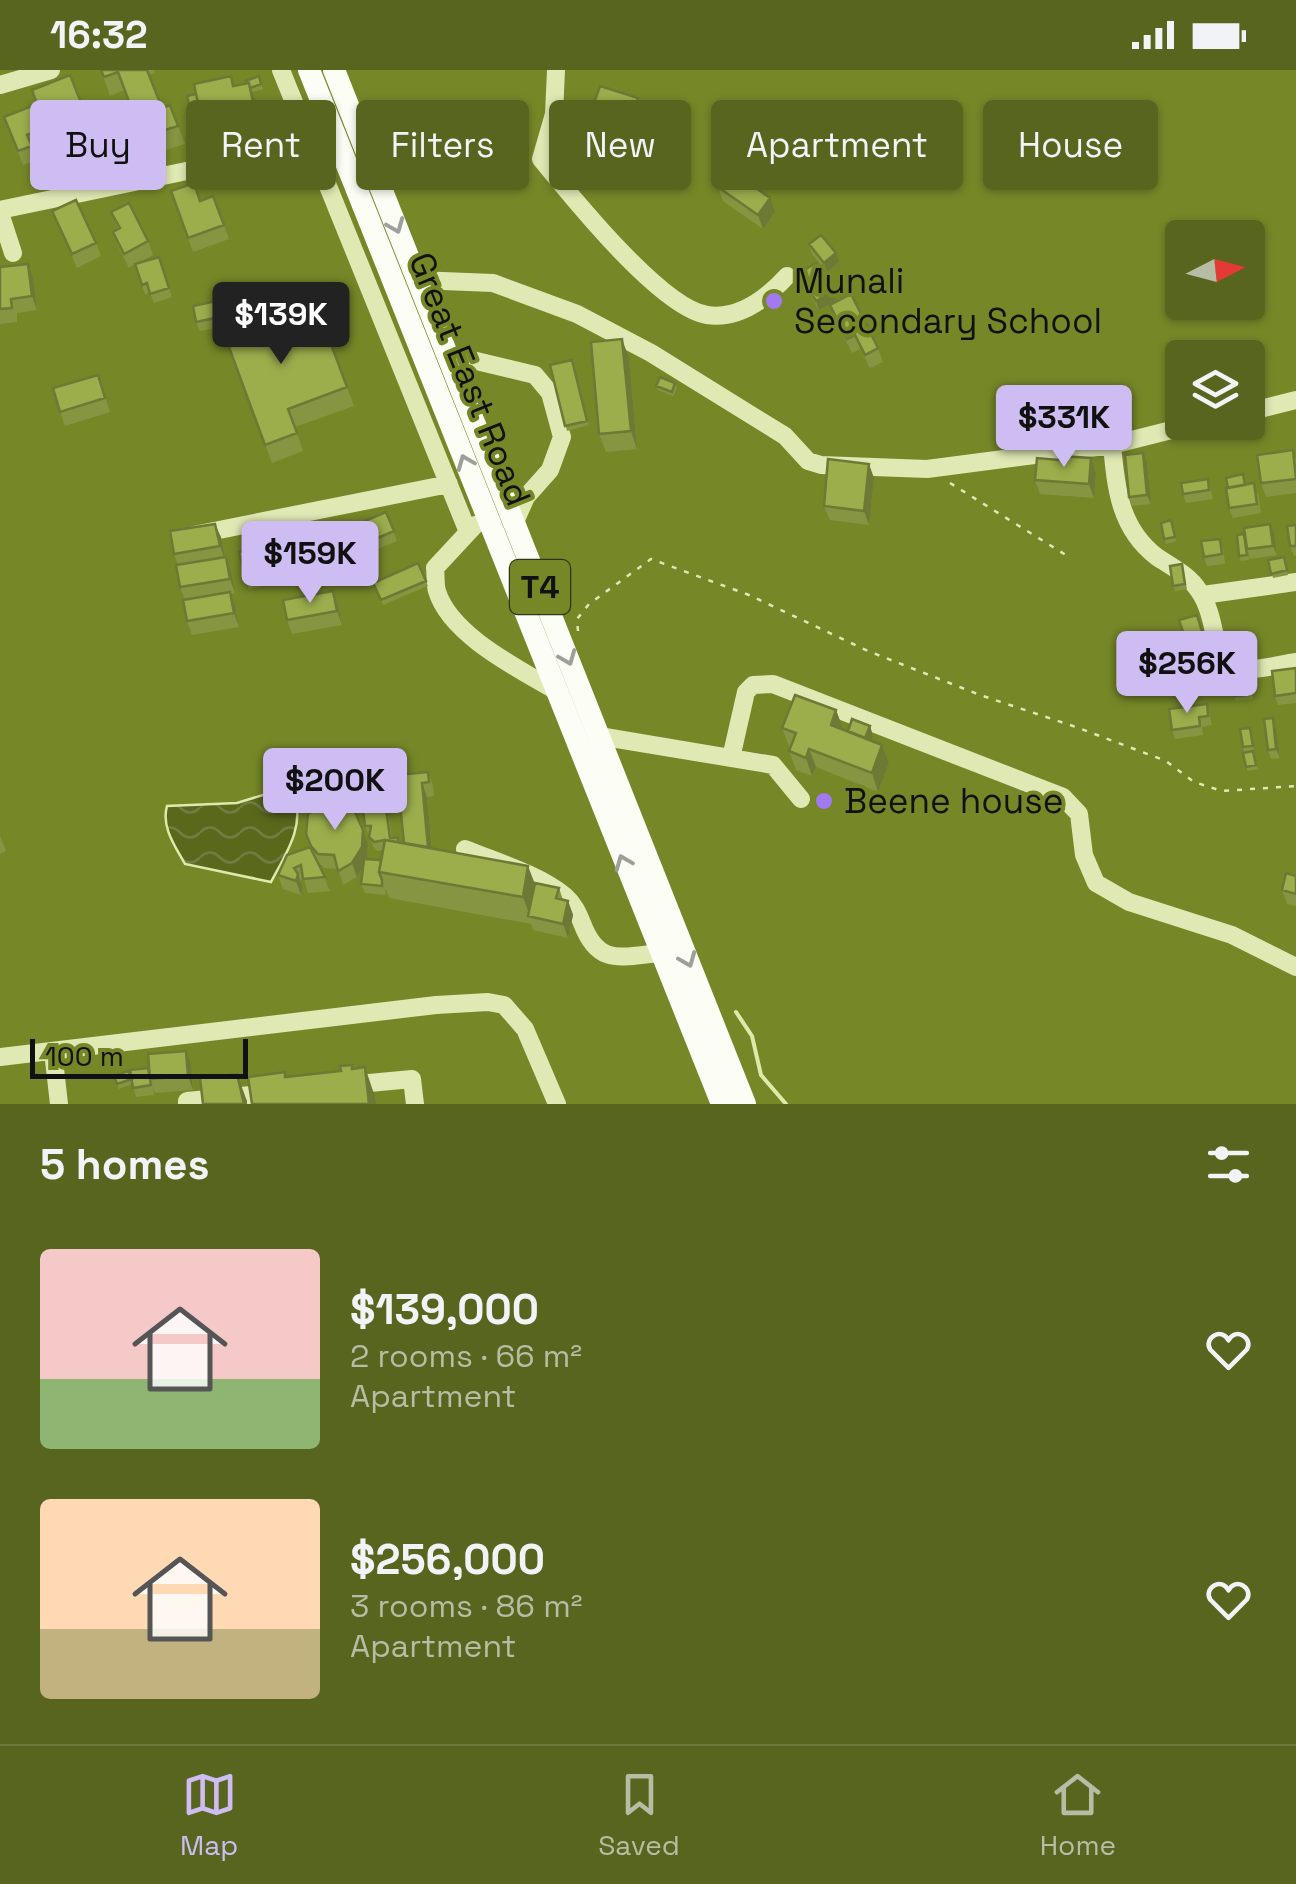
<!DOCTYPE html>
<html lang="en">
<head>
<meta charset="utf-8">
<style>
	:root { --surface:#58651e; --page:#616e2b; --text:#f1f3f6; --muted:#b7bda4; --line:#6d793c; --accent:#cdbdf3 }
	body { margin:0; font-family:"Space Grotesk",sans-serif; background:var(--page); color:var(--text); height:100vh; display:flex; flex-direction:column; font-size:38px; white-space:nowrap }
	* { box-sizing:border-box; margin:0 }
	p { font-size:32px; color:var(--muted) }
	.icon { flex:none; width:55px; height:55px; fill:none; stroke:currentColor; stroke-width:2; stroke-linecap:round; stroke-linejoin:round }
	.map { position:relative; height:1034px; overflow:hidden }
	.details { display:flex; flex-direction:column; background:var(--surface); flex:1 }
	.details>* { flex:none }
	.top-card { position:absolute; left:30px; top:30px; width:1238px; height:90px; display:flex; gap:20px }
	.needle { width:65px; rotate:84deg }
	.fabs { position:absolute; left:1165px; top:150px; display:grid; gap:20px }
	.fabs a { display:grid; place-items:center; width:100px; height:100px; border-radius:10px; background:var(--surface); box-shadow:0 2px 8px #0004; font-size:50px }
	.scale { position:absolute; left:30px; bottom:25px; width:218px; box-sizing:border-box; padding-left:10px; border:5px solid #111; border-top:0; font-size:28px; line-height:35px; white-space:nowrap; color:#111; -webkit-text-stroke:8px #768728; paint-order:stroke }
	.price { position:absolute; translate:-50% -85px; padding:0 22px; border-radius:10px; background:var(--accent); color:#111; font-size:32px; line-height:65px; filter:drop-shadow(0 2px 5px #0008) }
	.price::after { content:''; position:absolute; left:50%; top:60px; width:30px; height:22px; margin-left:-15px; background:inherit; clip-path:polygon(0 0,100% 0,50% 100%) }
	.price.selected { background:#222; color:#fff }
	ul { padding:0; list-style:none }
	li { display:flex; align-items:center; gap:30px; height:250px; padding:0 40px }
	li span { display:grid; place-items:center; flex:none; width:280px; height:200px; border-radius:10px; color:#555 }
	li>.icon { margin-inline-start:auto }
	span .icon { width:120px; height:120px; fill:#fffc; stroke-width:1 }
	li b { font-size:42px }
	h2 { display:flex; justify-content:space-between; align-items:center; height:120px; padding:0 40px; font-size:42px }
	.chip { padding:0 35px; border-radius:10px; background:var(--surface); box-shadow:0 2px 8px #0004; font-size:35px; line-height:90px }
	.chip.selected { background:var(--accent); color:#111 }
	.status { display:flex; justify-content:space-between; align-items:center; height:70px; padding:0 50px; background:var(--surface); direction:ltr }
	.status svg { height:28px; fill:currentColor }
	.dock { display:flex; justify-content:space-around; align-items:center; height:140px; border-top:2px solid var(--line); background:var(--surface); font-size:28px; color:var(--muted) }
	.dock a { display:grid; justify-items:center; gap:5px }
	.dock .selected { color:var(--accent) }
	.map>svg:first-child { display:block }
	.water { fill:url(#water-waves); stroke:#dfe9a9; stroke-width:2.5 }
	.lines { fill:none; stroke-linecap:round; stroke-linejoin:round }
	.stream { stroke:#dfe9a9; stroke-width:4 }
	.path { stroke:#e0e8b4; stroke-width:2.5; stroke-dasharray:5 8; stroke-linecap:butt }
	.minor { stroke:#e0e8b4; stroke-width:18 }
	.major { stroke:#fcfef6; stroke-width:22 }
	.wall { fill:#869541 }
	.shaded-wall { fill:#6d7935 }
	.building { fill:#9cad4c; stroke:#6d7935; stroke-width:2.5 }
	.oneway { stroke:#9e9f9a }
	.poi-dot { fill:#a17af0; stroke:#768728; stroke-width:4 }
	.labels { text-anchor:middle; stroke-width:8; stroke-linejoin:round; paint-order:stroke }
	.shield { fill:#768728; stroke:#2f3418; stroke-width:2.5 }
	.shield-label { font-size:32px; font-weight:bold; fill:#111 }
	.poi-label { font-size:35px; fill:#111; stroke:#768728; text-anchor:start }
	.street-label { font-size:35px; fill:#111; stroke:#768728 }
</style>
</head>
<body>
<div class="status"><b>16:32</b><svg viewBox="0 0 49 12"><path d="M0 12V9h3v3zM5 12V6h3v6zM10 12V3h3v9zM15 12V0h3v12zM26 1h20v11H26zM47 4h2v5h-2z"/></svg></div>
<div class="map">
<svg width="1296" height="1034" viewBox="0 0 1296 1034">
	<defs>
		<pattern id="water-waves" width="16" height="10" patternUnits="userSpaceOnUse" patternTransform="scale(2.5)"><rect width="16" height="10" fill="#5a681c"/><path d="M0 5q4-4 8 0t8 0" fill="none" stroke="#727c43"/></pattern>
	</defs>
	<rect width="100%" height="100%" fill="#768728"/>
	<path class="water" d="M276 721 293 725C307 754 284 787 271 812L185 794C175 776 161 757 167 736L237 733Z"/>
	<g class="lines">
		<path class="stream" d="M736 942 752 966 761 1005 786 1034"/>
		<path class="path" d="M950 413 1069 487
			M578 561 577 549 589 534 651 489 749 525 868 581 980 625 1076 657 1166 691 1194 712 1222 721 1296 716"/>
		<path class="minor" d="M281 0 468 462
			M556 0 554 44 541 89C572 127 661 238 707 245 740 250 767 228 787 206
			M0 15 51 0
			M0 140 311 75
			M0 143 13 183
			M417 210 493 213 577 244 651 283 785 366 808 391 821 395 927 399 1112 375 1203 352
			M447 284 535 305 550 323 562 367 550 400 526 427 514 454
			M1248 342 1296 330
			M1112 375C1116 419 1120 459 1157 487 1172 497 1189 505 1199 521 1212 539 1214 567 1220 588 1236 609 1273 595 1296 592
			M475 455 435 498C436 505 435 515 437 521 450 565 519 599 556 621
			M194 465 449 414
			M1203 525 1296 512
			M599 666 773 695 801 729
			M731 688 746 622 753 615 773 614 1063 727 1079 744 1084 785 1096 813 1129 832 1232 865 1296 897
			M465 779C497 792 538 804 565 826 574 834 578 843 582 853 598 896 620 887 659 883
			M53 981 59 1034
			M0 987 436 935 488 932 504 935 525 959 557 1034
			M348 1015 412 1009 415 1034
			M187 1034V1031L272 1023"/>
		<path class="major" d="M309 0 722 1034
			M334 0 745 1034"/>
	</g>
	<path class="wall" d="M101 0H154L155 3 149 5 162 38 170 35 185 74 134 90 118 48 133 42 124 20 110 26Z
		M70 5 91 59 53 74 52 71 33 78 37 90 23 95 4 47 37 34Z
		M231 6 234 16 247 13 259 6 263 19 252 22 259 51 206 62 201 45 193 47 187 26 196 24Z
		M638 28 643 42 636 65 597 53 592 39Z
		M718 117 775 142 763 159 723 131Z
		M171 121 200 131 213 126 229 169 193 182Z
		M52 141 96 173 101 186 77 198Z
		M111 142 148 171 153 185 136 194 159 187 172 227 154 233 150 223 145 224 135 194 129 198 118 176 113 162 118 159Z
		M809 174 839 192 827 202 812 184Z
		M28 194 33 207 37 240 17 243V252L0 254V197Z
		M799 203 833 221 836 230 819 240 802 213Z
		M830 235 878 278 883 292 870 298 860 279 852 283 835 249Z
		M234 238 235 244 272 260 319 242 354 336 295 357 303 381 272 393 222 257 200 261 196 252Z
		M629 288 637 379 606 382 599 364Z
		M572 290 589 355 567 361 550 295Z
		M675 313 677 318 673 326 658 320 656 316Z
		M103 319 110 342 65 356 60 342Z
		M1293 380 1296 390V423L1266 427 1261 413Z
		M1091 388 1096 402 1094 428 1040 424 1035 410 1059 390Z
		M1147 392 1151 434 1132 436 1129 427Z
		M874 408 869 455 830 450 824 436Z
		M1208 409 1213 429 1186 433 1183 424Z
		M1258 423 1261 443 1233 448 1229 438Z
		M386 442 397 471 369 483 358 454Z
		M1171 450 1176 471 1166 474 1161 453Z
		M1270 454 1274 463 1277 485 1250 489 1248 482 1249 490 1241 491 1239 486 1244 464Z
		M1296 455V485L1294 486 1290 476Z
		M221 467 224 487H226L231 501 235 523 231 524 235 535 239 557 192 565 187 551 185 530 180 517 178 495 174 484Z
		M1223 478 1225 494 1207 496 1204 487Z
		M294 485 299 508 249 519 244 505Z
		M1284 487 1288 505 1273 508 1268 490Z
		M418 493 428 516 383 535 373 513Z
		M1183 499 1187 519 1175 521 1173 516Z
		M333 521 338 535 342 555 292 564 287 550Z
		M1197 545 1206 571 1188 577 1179 550Z
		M1204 590 1207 616 1194 618 1191 608Z
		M1296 598V633L1278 635 1275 626Z
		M1252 617 1253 629 1236 631 1234 626Z
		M1207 634 1212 655 1202 657 1203 665 1175 669 1172 660Z
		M836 640 843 659 848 661 870 656 873 666 871 671 882 675 889 693 878 722 816 697 812 706 796 700 789 681 791 677 789 676 782 658Z
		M1273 648 1276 658 1280 688 1271 689 1268 680Z
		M1252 662 1254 681 1244 682 1243 677Z
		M1253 681 1258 699 1248 701 1246 697Z
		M428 702 433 716 434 726 427 727 432 778 535 814 559 818 563 830 568 831 573 845 568 868 533 860 531 854 389 828 386 819 385 825 365 823 361 814 363 798 357 807 343 815 338 799 324 798 317 791 330 821 308 823 304 809 300 811 303 818 301 825 283 819 278 805 310 777 306 764 316 739 313 730 339 704 342 714 343 730 327 731V733L363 760 368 774 367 789 381 790 383 780 377 781 373 776 365 756 386 739 389 748 392 768H398L400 773H404L397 705Z
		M0 766 6 781 0 784Z
		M1296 806V836L1287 834 1282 820Z
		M191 995 193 1020 155 1023 153 1017 154 1025 136 1027 132 1014 119 1019 114 1006 131 1009 148 998Z"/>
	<path class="shaded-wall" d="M249 13 254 27 259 51 254 37Z
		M638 28 643 42 636 65 630 52Z
		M770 128 775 142 763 159 758 145Z
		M836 183 839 192 827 202 824 193Z
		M28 194 33 207 37 240 32 226Z
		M833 221 836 230 819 240 816 231Z
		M622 269 629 288 637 379 631 361Z
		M1143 383 1147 392 1151 434 1147 425Z
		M1091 388 1096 402 1094 428 1089 414Z
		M869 394 874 408 869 455 864 441Z
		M215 454 221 467 225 490 220 476Z
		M1270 454 1274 463 1277 485 1273 476Z
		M226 487 231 501 235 523 230 509Z
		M333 521 338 535 342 555 337 541Z
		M230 522 235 535 239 557 234 543Z
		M1201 581 1204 590 1207 616 1204 607Z
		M836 640 843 659 837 673 831 655Z
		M1273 648 1276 658 1280 688 1276 679Z
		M870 656 873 666 869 678 865 668Z
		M882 675 889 693 878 722 872 703Z
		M809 679 816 697 812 706 806 688Z
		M339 704 342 714 343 730 339 721Z
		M422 713 427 727 433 791 428 777Z
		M363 760 368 774 367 791 357 807 352 793Z
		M528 796 538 822 530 846 523 827Z
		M298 804 303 818 301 825 296 811Z
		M568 831 573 845 568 868 563 854Z
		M186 981 191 995 193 1020 188 1006Z
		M365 997 374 1024 376 1034H369Z
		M237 1004 247 1031V1034H244Z"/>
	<path class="building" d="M101 0H147L162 38 170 35 178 56 127 72 118 48 133 42 118 2 104 7Z
		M70 5 86 45 48 60 47 57 27 65 32 76 18 81 4 47 37 34 32 20Z
		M231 6 233 16 249 13 254 37 201 48 194 14Z
		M259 6 261 14 250 18 249 13H247L246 11Z
		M600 16 638 28 630 52 592 39Z
		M196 24 200 40 191 43 187 26Z
		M730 100 770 128 758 145 718 117Z
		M194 113 200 131 213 126 224 155 188 168 171 121Z
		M76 130 96 173 72 184 52 141Z
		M129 133 148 171 124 184 113 162 120 158 111 142Z
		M821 165 836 183 824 193 809 174Z
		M159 187 169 218 150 224 147 213 142 215 135 194Z
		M816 193 833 221 816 231 799 203Z
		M28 194 32 226 11 229 12 238 0 239V197Z
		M851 224 878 278 865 285 855 265 847 269 830 235Z
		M230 228 234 244 196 252 193 236Z
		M262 234 272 260 319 242 347 317 288 339 297 363 265 375 219 250Z
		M622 269 631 361 599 364 591 272Z
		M572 290 587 351 565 356 550 295Z
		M98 305 105 328 60 342 53 318Z
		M660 307 675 313 672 322 656 316Z
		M1293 380 1296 409 1261 413 1257 385Z
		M1143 383 1147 425 1129 427 1125 385Z
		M1060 386 1091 388 1089 414 1035 410 1037 388 1059 390Z
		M828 389 869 394 864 441 824 436Z
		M1243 404 1245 415 1228 418 1226 408Z
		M1208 409 1209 420 1183 424 1181 413Z
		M1254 413 1257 434 1229 438 1226 418Z
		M386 442 394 461 366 473 358 454Z
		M1171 450 1175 467 1164 469 1161 453Z
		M215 454 220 476 174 484 170 461Z
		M1270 454 1273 476 1247 479 1244 458Z
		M1296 455V476H1290L1287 456Z
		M1244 464 1247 485 1239 486 1237 465Z
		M1220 469 1222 484 1204 487 1201 471Z
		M289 471 294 494 244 505 239 482Z
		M226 487 230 509 180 517 176 495Z
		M1284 487 1287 500 1271 504 1268 490Z
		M418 493 426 511 381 530 373 513Z
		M1182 494 1185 514 1173 516 1170 496Z
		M333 521 337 541 287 550 283 530Z
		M230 522 234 543 187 551 183 530Z
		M1197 545 1202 562 1185 568 1179 550Z
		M1201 581 1204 607 1191 608 1188 582Z
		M1296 598V623L1275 626 1272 601Z
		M1250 612 1251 624 1234 626 1233 614Z
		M795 625 836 640 831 655 882 675 872 703 809 679 806 688 789 681 796 663 782 658Z
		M1207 634 1208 646 1199 647 1200 656 1172 660 1169 639Z
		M1273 648 1276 679 1268 680 1264 649Z
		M852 649 870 656 865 668 848 661Z
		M1250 658 1253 676 1243 677 1240 659Z
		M1253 681 1256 695 1246 697 1243 683Z
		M428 702 429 712 422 713 428 777 404 773 397 705Z
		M339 704V721H323L324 730H313L312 705Z
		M325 733H339L354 740 363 760 362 777 352 793 338 801 334 785 318 784 311 776 306 764 308 744Z
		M386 739 390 768H398V772L385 770 374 772 369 767 371 756H365L363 740Z
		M385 770 528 796 523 827 379 802Z
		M310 777 325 807 303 809 301 795 294 798 298 804 296 811 278 805 287 785Z
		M364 789 381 790 379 802 382 810V816L361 814Z
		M1286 803 1296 806V824L1282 820Z
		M535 813 559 818 556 828 568 831 563 854 528 846Z
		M186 981 188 1006 150 1009 148 984Z
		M352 995V999L365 997 369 1034H252L248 1007 285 1002V1007L341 1001 340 996Z
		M148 998 151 1015 133 1018 130 1000Z
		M128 1001 132 1009 117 1014 114 1006Z
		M237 1004 244 1034H203L200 1008Z"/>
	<defs><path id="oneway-chevron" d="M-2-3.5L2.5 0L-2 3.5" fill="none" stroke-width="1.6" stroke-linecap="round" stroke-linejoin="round" transform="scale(2.5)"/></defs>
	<g class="oneway">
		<use href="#oneway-chevron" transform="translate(396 156) rotate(68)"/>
		<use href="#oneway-chevron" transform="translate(465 392) rotate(-112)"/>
		<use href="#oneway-chevron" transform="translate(568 588) rotate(68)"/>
		<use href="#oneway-chevron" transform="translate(623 792) rotate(-112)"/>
		<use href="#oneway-chevron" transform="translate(688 890) rotate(68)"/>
	</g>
	<g class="poi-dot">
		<circle cx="774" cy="231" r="10"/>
		<circle cx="824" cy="731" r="10"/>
	</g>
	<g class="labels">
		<rect class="shield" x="510" y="490" width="60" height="54" rx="8"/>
		<g class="shield-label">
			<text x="540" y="528">T4</text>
		</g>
		<g class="poi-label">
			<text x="794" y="223">Munali<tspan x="794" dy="40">Secondary School</tspan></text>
			<text x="844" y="743">Beene house</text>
		</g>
		<g class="street-label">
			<text transform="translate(470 309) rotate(68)" y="12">Great East Road</text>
		</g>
	</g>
</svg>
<div class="fabs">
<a><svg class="needle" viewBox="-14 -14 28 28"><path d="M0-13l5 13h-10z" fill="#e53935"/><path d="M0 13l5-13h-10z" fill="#b7bda4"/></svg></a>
<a><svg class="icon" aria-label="layers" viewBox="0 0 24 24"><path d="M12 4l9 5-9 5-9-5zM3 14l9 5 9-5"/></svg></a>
</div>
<div class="scale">100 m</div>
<b class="price selected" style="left:281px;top:297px">$139K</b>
<b class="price" style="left:1064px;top:400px">$331K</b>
<b class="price" style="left:310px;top:536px">$159K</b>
<b class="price" style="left:1187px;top:646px">$256K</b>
<b class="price" style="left:335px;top:763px">$200K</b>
<div class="top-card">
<a class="chip selected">Buy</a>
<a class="chip">Rent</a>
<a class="chip">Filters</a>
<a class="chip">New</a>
<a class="chip">Apartment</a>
<a class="chip">House</a>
</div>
</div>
<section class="details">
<h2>5 homes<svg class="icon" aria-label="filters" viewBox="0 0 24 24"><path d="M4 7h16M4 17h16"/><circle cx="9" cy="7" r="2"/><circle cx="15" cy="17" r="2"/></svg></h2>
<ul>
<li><span style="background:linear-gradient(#f6c9c9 65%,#8fb573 0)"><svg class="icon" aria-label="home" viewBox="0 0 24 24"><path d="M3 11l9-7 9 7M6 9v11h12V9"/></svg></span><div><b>$139,000</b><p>2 rooms · 66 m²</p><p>Apartment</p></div><svg class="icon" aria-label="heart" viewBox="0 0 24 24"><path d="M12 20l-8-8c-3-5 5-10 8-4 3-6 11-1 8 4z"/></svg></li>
<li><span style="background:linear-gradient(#ffd9b3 65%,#c2b280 0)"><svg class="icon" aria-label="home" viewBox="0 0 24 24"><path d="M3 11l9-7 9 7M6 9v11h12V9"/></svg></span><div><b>$256,000</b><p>3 rooms · 86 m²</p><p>Apartment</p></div><svg class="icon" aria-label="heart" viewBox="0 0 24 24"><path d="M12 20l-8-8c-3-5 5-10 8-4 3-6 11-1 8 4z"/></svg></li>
</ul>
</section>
<nav class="dock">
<a class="selected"><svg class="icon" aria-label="map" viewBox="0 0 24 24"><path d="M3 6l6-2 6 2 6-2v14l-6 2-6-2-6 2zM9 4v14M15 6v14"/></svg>Map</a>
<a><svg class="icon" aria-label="saved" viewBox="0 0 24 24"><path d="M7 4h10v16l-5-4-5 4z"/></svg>Saved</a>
<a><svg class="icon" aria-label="home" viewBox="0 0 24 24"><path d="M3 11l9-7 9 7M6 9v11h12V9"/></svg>Home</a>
</nav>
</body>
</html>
